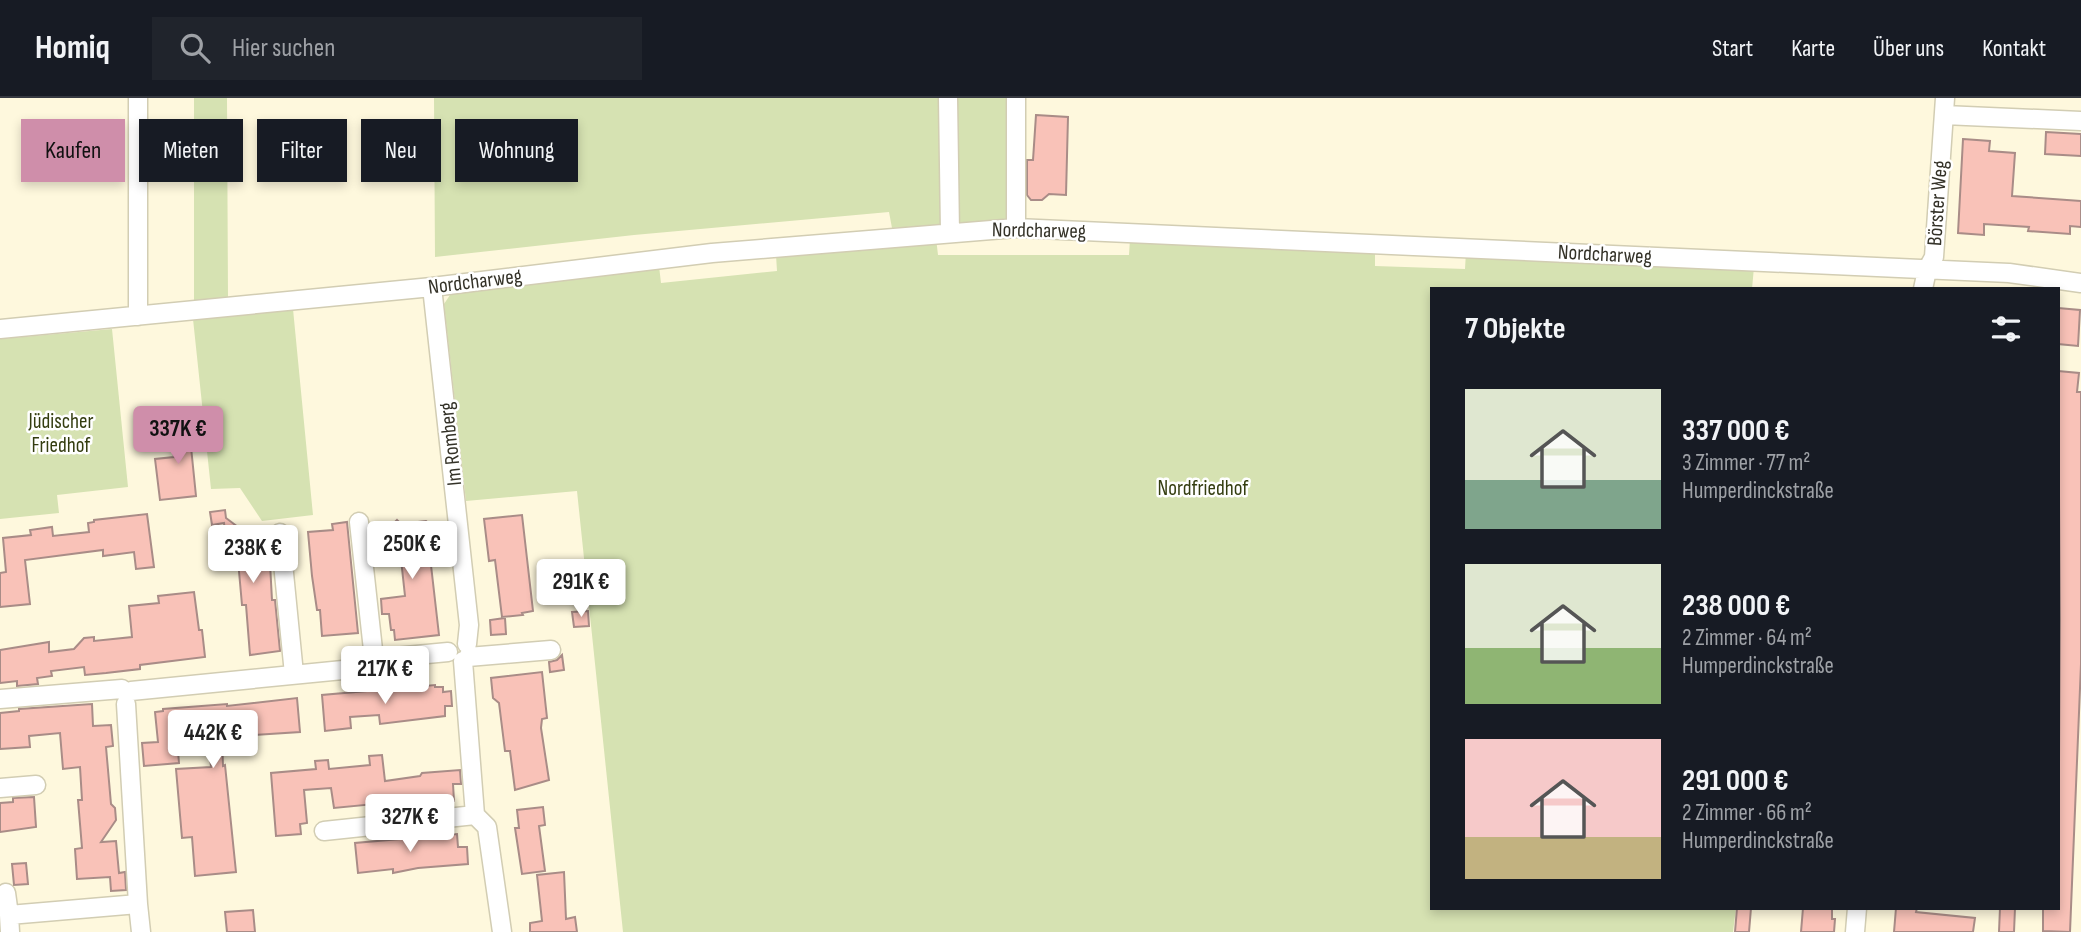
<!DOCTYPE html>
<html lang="de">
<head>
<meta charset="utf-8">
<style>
	:root { --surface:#171b24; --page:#20242c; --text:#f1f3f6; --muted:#9ea1a6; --line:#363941; --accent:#cf8eaa }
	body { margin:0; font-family:"Sofia Sans Condensed",sans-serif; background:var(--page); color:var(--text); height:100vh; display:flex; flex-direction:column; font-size:26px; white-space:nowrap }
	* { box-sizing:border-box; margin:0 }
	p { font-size:23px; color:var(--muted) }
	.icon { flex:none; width:38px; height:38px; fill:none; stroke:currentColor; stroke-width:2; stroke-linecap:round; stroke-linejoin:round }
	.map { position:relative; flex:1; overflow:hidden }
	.details { position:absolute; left:1430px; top:189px; width:630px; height:623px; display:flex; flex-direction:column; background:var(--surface); border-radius:0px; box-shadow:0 4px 10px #0003 }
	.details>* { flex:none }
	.hud { position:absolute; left:21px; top:21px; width:665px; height:63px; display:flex; gap:14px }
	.price { position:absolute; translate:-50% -60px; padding:0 16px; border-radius:7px; background:#fff; color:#222; font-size:23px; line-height:46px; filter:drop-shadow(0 2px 4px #0008) }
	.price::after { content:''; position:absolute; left:50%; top:42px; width:21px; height:16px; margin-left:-10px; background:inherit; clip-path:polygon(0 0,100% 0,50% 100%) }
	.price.selected { background:var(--accent); color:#111 }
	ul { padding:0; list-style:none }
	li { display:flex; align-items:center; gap:21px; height:175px; padding:0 35px }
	li span { display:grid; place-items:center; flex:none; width:196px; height:140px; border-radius:0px; color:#555 }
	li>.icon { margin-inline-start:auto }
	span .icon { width:84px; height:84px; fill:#fffc; stroke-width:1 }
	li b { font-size:30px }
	h2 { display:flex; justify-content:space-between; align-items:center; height:84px; padding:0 35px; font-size:30px }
	.tag { padding:0 24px; border-radius:0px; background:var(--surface); box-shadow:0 4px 10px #0003; font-size:24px; line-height:63px }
	.tag.selected { background:var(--accent); color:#111 }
	header { display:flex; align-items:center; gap:42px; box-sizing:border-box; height:98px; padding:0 35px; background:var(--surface); border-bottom:2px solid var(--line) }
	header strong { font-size:33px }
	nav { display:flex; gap:38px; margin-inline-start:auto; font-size:24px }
	.search { width:490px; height:63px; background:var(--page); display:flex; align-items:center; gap:18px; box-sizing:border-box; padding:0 24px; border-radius:0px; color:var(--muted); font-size:26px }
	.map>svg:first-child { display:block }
	.green { fill:#d6e2b2 }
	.building { fill:#f9c2b8; stroke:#a98c87; stroke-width:2 }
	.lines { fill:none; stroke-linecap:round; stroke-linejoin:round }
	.minor-casing { stroke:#d2cdb3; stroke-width:21 }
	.minor { stroke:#fff; stroke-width:18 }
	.labels { text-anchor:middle; stroke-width:5; stroke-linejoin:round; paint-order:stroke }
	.street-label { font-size:21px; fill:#343228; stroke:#fff }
	.park-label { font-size:21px; fill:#343d10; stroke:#fff }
</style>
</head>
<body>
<header>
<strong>Homiq</strong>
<div class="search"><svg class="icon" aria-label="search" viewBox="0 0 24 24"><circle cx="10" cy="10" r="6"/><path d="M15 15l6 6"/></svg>Hier suchen</div>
<nav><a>Start</a><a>Karte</a><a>Über uns</a><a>Kontakt</a></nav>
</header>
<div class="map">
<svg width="2081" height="834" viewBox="0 0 2081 834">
	<rect width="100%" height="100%" fill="#fef8dd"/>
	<path class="green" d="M194 0H227L228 200 194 204Z
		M434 0H1009V122L892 130 889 114 634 137 435 159Z
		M936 140 938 157H1129L1130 141 1375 151V168L1465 171 1466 154 1754 169 1752 191H1432V810H1736L1733 834H623L577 393 466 403 444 206 450 197 463 191 659 168 661 185 777 173 776 157Z
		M293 211 313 417 262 423 240 390 211 391 193 221Z
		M112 231 128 389 57 397 59 415 0 421V241Z"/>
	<path class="building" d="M1036 17 1068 19 1066 97 1049 96 1042 102H1031L1027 97V62H1033Z
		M2046 34 2081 36V58L2045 56Z
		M1963 41 1990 43 1989 53 2015 55 2012 98 2081 103V129L2070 128V136L2028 133 2029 129 1984 126V137L1958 135Z
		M2058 210 2080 212 2078 248 2058 246Z
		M2058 273 2079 275 2077 294H2081V566L2070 834 2043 833V810H2058L2060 521Z
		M194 326 196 348 191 349 196 398 160 402 155 361 174 359 170 329Z
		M225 412 226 420 246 435H253V448L269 447 272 502H275L280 553 250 557 246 507H242L238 462 228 463 224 425 212 427 210 414Z
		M147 416 154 469 136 471 134 454 103 458V452L25 462 30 506 0 509V475L6 474 3 440 31 437 30 432 52 429 53 438 89 434 88 425 94 424V422Z
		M522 417 533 513 522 515 523 517 502 519 495 462 489 463 484 421Z
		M397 422 401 426 426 423 431 427 432 436 428 441 439 537 395 542 394 532H391L389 516H382L381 501 405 498 400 452 388 453 382 448 380 428 392 427Z
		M347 424 358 535 322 538 320 512H317L312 478 308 434 333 432 332 426Z
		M194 494 199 532H202L205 559 140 567V571L106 575 85 577 84 569 51 573 52 578 37 580 38 586 17 588V583L0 585V552L49 544V554L74 551 84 540 94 539V543L132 539 129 508 159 505 158 498Z
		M588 513 589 528 574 529 572 514Z
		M505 520 506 536 491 537 490 522Z
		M562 557 564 572 550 574 549 564 557 562Z
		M542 574 547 620 542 621 541 630 549 682 515 692 510 653H505L499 605 493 600 491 580Z
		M435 587V589H443V594L451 593 452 608H445V618L380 626 379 617 350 619 351 630 325 633 322 597Z
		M297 600 300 634 222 639 223 668 225 667 236 774 195 778 192 739 182 740 176 671 211 669 208 639 177 642 179 665 144 668 142 645 158 644 155 614 163 613V611L227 606V608Z
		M92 606 93 628 111 627 113 648 106 649 111 706 115 710 116 722 101 744 116 743 119 775 125 774 126 792 111 793 110 779 77 781 75 751 82 750 78 702H82L80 669 63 671 60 635 29 638 30 649 0 651V615L19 613V611Z
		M382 657 385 683 420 678 422 675 460 672 461 686H453L454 703 395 712V704L334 710 331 690 304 692 307 725 300 726 301 736 276 738 271 675 316 671 315 663 328 662 329 671 370 667 369 658Z
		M34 699 36 729 0 734V705L13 704V700Z
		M543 709 545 727 539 728 545 773 522 776 515 730H519L517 712Z
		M457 736 458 749H467L468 766 418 770 393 775V771L358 775 355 745Z
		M26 765 28 786 14 787 12 766Z
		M564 774 566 821 575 819 577 834H530V825L542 823 537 777Z
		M1737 810H1751L1749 834H1735Z
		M1803 810H1832V821H1835L1834 834H1801Z
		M1896 810H1917L1916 814 1975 820 1973 834H1894Z
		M2000 810H2015L2014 834H1999Z
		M253 812 255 834H227L225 814Z"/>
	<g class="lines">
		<g class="minor-casing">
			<path id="minor" d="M948 0 950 134
				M1016 0V130
				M1944 17 2081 23
				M432 189 469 527 467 546
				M1923 191 1927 172 1934 159 1945 0
				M138 218V0
				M0 231 432 189 712 155 1016 130 2009 175 2081 185
				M359 424 374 561
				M280 435 294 576
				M468 559 551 552
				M463 563 475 717 487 729 502 834
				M131 593 363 570 374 561 448 554
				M0 601 122 591
				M0 690 36 687
				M324 733 475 717
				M6 795 9 817
				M138 806 141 834
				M10 834 9 817 138 806 126 606
				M1855 834 1857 810"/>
		</g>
		<use href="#minor" class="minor"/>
	</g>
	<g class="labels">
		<g class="street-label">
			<text transform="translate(1937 105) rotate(-86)" y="7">Börster Weg</text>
			<text transform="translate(1039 132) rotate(1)" y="7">Nordcharweg</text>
			<text transform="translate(1605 156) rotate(3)" y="7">Nordcharweg</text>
			<text transform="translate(475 183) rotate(-7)" y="7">Nordcharweg</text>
			<text transform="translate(450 346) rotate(-96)" y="7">Im Romberg</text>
		</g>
		<g class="park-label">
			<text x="61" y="330">Jüdischer<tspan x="61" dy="24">Friedhof</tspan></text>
			<text x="1203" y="397">Nordfriedhof</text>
		</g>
	</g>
</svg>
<b class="price selected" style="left:178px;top:368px">337K €</b>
<b class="price" style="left:412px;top:483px">250K €</b>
<b class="price" style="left:253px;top:487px">238K €</b>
<b class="price" style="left:581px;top:521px">291K €</b>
<b class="price" style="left:385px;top:608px">217K €</b>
<b class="price" style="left:213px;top:672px">442K €</b>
<b class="price" style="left:410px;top:756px">327K €</b>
<div class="hud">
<a class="tag selected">Kaufen</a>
<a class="tag">Mieten</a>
<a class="tag">Filter</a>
<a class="tag">Neu</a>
<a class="tag">Wohnung</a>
</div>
<section class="details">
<h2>7 Objekte<svg class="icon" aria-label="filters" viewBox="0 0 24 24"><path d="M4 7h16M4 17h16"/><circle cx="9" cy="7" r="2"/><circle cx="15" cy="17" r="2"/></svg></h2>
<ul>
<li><span style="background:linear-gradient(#dfe7d0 65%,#7fa58c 0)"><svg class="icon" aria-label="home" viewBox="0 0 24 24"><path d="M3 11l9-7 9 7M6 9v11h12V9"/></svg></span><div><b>337 000 €</b><p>3 Zimmer · 77 m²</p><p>Humperdinckstraße</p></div></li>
<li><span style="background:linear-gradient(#dfe7d0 60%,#8fb573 0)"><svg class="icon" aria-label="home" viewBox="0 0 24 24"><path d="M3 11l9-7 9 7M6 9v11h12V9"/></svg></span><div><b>238 000 €</b><p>2 Zimmer · 64 m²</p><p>Humperdinckstraße</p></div></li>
<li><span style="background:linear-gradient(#f6c9c9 70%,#c2b280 0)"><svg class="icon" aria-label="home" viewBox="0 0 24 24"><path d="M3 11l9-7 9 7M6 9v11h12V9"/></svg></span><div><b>291 000 €</b><p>2 Zimmer · 66 m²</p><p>Humperdinckstraße</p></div></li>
</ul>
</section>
</div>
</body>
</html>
